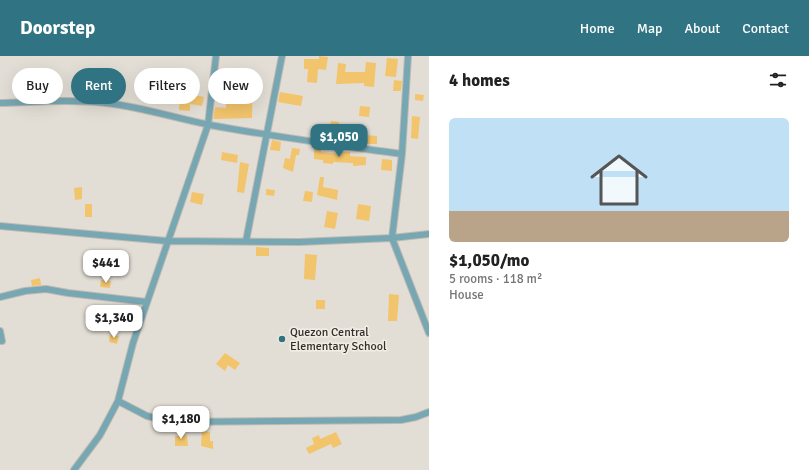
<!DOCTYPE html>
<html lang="en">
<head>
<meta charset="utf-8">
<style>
	:root { --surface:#fff; --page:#f2f2f2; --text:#222; --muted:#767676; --line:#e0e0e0; --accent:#307483 }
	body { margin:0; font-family:Signika,sans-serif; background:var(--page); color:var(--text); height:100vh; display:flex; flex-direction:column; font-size:15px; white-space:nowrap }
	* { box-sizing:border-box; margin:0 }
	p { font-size:13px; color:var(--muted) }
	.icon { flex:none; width:22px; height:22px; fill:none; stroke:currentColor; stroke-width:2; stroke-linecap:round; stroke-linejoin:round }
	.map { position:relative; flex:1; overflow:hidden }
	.details { display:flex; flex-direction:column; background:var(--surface); width:380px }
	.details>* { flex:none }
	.top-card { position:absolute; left:12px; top:12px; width:357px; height:36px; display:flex; gap:8px }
	.price { position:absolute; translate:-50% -34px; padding:0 9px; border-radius:8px; background:#fff; color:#222; font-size:13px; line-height:26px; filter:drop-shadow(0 1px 2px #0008) }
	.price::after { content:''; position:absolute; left:50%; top:24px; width:12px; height:9px; margin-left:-6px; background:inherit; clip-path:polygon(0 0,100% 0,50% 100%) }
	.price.on { background:var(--accent); color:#fff }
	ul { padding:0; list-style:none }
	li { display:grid; align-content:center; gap:8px; height:212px; padding:0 20px }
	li+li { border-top:1px solid var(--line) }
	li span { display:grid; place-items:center; height:124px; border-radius:6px; color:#555 }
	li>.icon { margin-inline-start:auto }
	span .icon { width:72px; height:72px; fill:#fffc; stroke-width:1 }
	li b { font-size:17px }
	h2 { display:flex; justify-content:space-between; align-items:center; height:48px; padding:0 20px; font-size:17px }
	.pill { padding:0 14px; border-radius:18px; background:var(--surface); box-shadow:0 4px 16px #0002; font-size:14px; line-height:36px }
	.pill.on { background:var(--accent); color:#fff }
	header { display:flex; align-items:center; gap:24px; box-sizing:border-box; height:56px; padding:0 20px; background:var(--accent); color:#fff }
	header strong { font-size:19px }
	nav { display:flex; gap:22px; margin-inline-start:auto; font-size:14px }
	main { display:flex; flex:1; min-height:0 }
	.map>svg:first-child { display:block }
	.building { fill:#f2c46c }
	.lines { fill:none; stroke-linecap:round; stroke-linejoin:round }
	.minor-casing { stroke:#bfbbb3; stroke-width:8 }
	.minor { stroke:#77a7b2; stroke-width:6 }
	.poi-dot { fill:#307483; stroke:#f1ebe2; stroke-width:1.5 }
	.labels { text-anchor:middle; stroke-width:3.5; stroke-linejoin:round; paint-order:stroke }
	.poi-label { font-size:12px; fill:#312f2c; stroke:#f1ebe2; text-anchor:start }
</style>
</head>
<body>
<header>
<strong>Doorstep</strong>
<nav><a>Home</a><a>Map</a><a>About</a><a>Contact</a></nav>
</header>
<main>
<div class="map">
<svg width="429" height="414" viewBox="0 0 429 414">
	<rect width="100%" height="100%" fill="#e3ded5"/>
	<path class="building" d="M319 0 328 1 326 14 318 13 317 27 307 26 308 13H304V3H319Z
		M387 2 398 3 396 21 385 20Z
		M366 6 376 7 374 31 364 30V27L336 28 338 7 346 8 345 16H365Z
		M253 15 252 62 213 63 215 51 226 52V16Z
		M21 22 22 29 15 30 14 23Z
		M394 24 402 25 401 35H393Z
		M50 26 53 37 42 38V27Z
		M280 36 303 40 301 50 278 46Z
		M415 38 424 39 423 45 415 44Z
		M194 39 204 41 202 50 190 48V55L179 54 180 42 193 43Z
		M360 50 370 51 369 61 359 60Z
		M412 60 420 61 418 83 411 82Z
		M331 65 339 66 338 83 328 82Z
		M366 79 377 80V88H366Z
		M272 84 281 86 280 95 270 94Z
		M292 92 300 93 299 99H296L293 116 283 112 285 102 290 103Z
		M314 93H321V96L340 98V96H350V100L366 101V109L353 110V107L333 106V108L323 107V104L314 103Z
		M222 96 238 99 237 107 221 104Z
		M382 103 392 104V115L381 114Z
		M240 106 249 108 244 137 237 136Z
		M320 121H324L323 131 338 134 337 144 317 139Z
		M82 131V143L75 144 74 132Z
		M266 133 275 134 274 140 266 139Z
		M305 135 313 136 312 146 303 145Z
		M192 136 204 138 202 149 190 146Z
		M85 148H92V161H85Z
		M358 148 371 150 369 165 356 163Z
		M327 155 338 157 335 173 324 171Z
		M256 191 269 192V200H256Z
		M305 198 317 199 315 224 304 223Z
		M40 222 41 229 32 230 31 224Z
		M101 224 111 225 110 232 100 231Z
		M389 238 399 239 397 265H388Z
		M316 244H325V253H316Z
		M110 279 119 280 117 288 109 286Z
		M225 297 240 307 235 314 228 309 225 315 216 308Z
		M202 375 210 376V385H213V393L201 390Z
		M336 376 342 388 333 392 331 388 309 398 306 392 314 388 312 382 319 379 320 383Z
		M179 377H185V380L187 379 188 390H175V380H179Z"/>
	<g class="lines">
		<g class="minor-casing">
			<path id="minor" d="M408 0 402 98 392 182 429 277
				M0 47C35 46 71 43 106 47 141 51 175 62 210 69 274 81 338 89 402 98
				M0 170 167 185 300 186 392 182 429 178
				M246 185 282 0
				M0 241 25 235 46 233 68 237 147 246
				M0 275 2 285
				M118 345 147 360 172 366 401 364 416 361 429 356
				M74 414 100 379 118 345 133 287 208 69 216 0"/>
		</g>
		<use href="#minor" class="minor"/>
	</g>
	<circle class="poi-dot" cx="282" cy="283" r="4"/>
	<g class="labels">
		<g class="poi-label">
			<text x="290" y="280">Quezon Central<tspan x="290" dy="14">Elementary School</tspan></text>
		</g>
	</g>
</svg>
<b class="price on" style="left:339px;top:102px">$1,050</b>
<b class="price" style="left:106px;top:228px">$441</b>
<b class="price" style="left:114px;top:283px">$1,340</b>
<b class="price" style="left:181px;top:384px">$1,180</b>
<div class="top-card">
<a class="pill">Buy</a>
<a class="pill on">Rent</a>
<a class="pill">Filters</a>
<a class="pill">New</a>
</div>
</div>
<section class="details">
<h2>4 homes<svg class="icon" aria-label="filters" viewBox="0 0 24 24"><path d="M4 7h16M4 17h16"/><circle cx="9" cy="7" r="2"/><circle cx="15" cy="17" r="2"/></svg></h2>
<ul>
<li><span style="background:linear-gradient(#bfe0f5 75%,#b9a48a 0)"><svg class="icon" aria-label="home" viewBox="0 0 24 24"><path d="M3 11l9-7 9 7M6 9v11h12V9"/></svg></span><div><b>$1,050/mo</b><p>5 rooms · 118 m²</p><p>House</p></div></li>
</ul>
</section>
</main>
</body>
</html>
